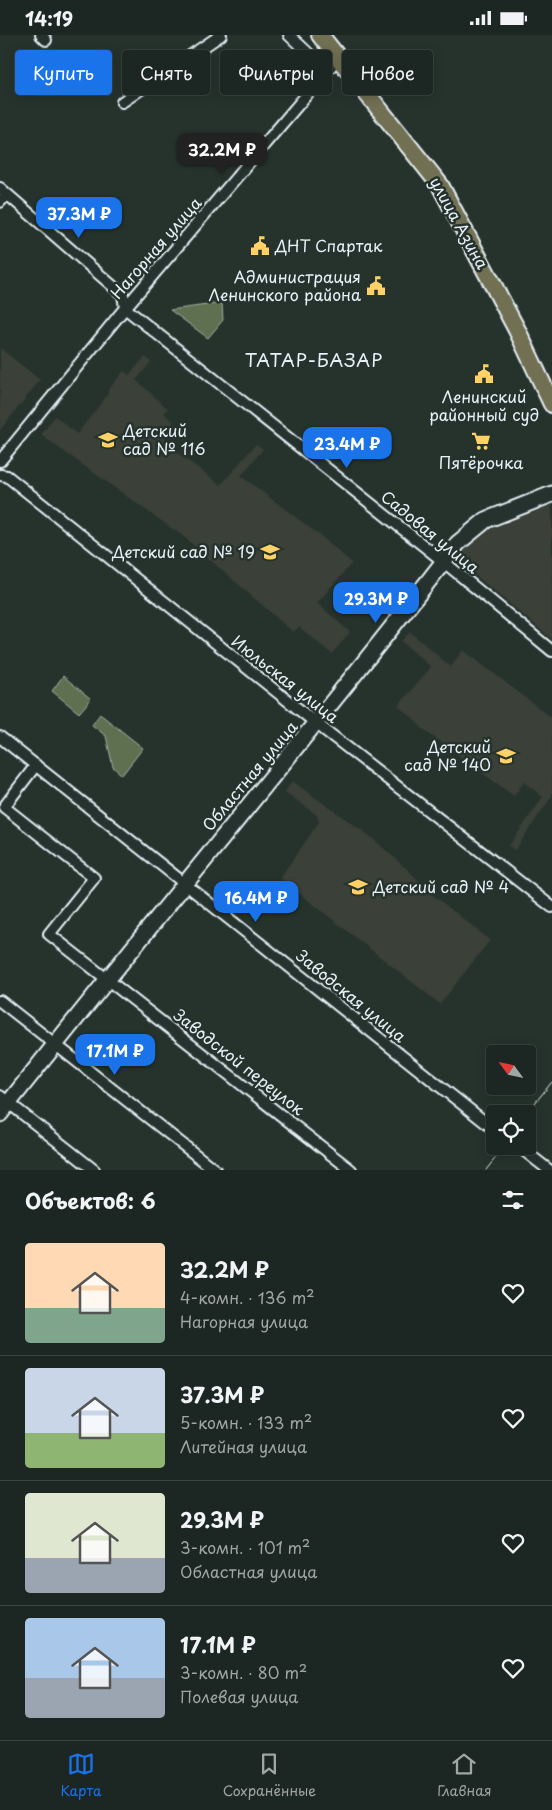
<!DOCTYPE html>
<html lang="ru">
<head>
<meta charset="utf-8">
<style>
	:root { --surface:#1c2622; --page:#252e2a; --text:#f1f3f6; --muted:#a0a5a5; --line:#3a4340; --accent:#1a73e8 }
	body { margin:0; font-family:"Playpen Sans",sans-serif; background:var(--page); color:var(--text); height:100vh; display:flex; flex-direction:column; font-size:19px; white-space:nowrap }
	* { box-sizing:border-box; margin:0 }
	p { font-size:16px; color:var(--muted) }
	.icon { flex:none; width:28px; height:28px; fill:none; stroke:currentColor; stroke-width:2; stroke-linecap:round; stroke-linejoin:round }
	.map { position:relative; height:1135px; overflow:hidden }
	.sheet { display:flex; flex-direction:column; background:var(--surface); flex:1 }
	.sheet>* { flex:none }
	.guide { position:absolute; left:15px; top:15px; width:522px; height:45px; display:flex; gap:10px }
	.needle { width:32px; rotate:303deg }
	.tools { position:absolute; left:486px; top:1010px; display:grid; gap:10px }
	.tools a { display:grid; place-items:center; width:50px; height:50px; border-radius:5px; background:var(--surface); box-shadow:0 2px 12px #0003,0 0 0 1px var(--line); font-size:25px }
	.price { position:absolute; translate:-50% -42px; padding:0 11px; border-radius:10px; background:var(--accent); color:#fff; font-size:16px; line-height:32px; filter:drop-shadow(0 1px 2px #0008) }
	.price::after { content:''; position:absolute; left:50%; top:30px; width:15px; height:11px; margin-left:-8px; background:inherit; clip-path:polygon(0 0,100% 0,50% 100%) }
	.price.selected { background:#222; color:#fff }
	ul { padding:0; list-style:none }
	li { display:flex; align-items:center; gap:15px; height:125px; padding:0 25px }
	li+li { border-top:1px solid var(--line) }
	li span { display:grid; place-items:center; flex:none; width:140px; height:100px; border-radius:5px; color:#555 }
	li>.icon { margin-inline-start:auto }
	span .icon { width:60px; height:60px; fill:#fffc; stroke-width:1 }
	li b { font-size:21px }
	h2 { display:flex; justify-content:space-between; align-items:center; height:60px; padding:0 25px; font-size:21px }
	.chip { padding:0 18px; border-radius:5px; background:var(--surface); box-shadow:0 2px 12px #0003,0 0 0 1px var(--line); font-size:18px; line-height:45px }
	.chip.selected { background:var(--accent); color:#fff }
	.status { display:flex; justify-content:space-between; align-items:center; height:35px; padding:0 25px; background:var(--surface); direction:ltr }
	.status svg { height:14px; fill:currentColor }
	.tab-bar { display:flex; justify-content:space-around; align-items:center; height:70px; border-top:1px solid var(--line); background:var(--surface); font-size:14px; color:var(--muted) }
	.tab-bar a { display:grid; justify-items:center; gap:2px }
	.tab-bar .selected { color:var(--accent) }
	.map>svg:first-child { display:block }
	.built { fill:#3b4139 }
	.green { fill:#5e6f51; stroke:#a3b0a4 }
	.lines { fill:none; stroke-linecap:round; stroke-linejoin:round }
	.street-casing { stroke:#e8f1f8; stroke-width:14 }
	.secondary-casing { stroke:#e8f1f8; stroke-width:19 }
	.primary-casing { stroke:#e8f1f8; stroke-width:20 }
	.street { stroke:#26332d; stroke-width:10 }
	.secondary { stroke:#26332d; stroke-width:15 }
	.primary { stroke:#716f52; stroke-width:16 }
	.tram { stroke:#e8f1f8; stroke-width:1 }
	.labels { text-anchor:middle; stroke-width:5; stroke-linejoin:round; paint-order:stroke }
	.street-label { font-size:16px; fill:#e8f1f8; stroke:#26332d }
	.poi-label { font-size:16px; fill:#e8f1f8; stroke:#26332d; text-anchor:start }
	.neighbourhood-label { font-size:18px; letter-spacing:1px; fill:#e8f1f8; stroke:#26332d }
</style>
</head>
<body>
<div class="status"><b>14:19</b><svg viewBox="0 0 49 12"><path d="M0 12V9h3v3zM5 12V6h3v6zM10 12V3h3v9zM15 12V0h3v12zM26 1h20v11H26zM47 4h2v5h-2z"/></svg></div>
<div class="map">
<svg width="552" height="1135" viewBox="0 0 552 1135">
	<rect width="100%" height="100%" fill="#26332d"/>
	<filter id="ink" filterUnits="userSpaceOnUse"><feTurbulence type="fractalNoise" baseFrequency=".02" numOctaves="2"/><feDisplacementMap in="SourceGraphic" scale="10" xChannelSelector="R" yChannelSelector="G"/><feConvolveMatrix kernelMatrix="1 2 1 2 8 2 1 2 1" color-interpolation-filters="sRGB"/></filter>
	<g filter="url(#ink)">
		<path class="built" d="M0 313 40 345 0 395Z
			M145 322 151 327 136 345 168 374 164 378 174 387 162 400 174 411 172 414 221 450 256 409 263 414 241 441 322 502 352 528 317 568 350 597 332 619 299 592 293 597 175 494 174 495 41 400 55 381 77 399 108 359V355L124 336 129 340Z
			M552 470V604L456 524 483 497Z
			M410 597 451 632 463 615 552 683V761L515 815 509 811 543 762 524 747 514 761 424 695 412 682 398 671 431 632 401 606Z
			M292 746 371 802 408 835 434 861 490 905 440 969 280 843 319 787 317 780 285 757Z"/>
		<path class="green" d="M222 268 223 285 208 303 170 275Z
			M63 641 91 664 79 678 52 656Z
			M100 679 143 713 122 740 113 732 106 701 92 690Z"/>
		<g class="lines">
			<g class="street-casing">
				<path id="street" d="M41 0 46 5
					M289 0 327 36
					M122 67 221 0
					M0 153 123 260 125 273
					M0 167 7 159
					M125 273 444 527 552 616
					M0 426 125 273 338 23
					M0 440 7 441 317 689 552 872
					M0 702 495 1095
					M36 730 4 772 94 843 49 899 351 1135
					M0 966 215 1135
					M0 1061 94 1135
					M518 1111 549 1135"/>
			</g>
			<g class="secondary-casing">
				<path id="secondary" d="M0 1079C151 887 309 701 458 508L486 485 552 459"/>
			</g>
			<g class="primary-casing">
				<path id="primary" d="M320 0 440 150 517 295 552 369"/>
			</g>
			<use href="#street" class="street"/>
			<use href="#secondary" class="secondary"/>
			<use href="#primary" class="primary"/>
			<path class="tram" d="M526 1079 552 1047
				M486 1135 505 1111"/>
		</g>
	</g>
	<defs>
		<g id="civic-bare" transform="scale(1.5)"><path d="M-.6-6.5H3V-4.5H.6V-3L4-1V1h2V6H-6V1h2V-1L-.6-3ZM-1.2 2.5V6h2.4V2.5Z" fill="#ffd166" stroke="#26332d" stroke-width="2.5" paint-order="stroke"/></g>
		<g id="school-bare" transform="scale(1.5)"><path d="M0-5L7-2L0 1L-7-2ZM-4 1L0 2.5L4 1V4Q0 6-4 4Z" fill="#ffd166" stroke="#26332d" stroke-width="2.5" paint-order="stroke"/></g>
		<g id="supermarket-bare" transform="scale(1.5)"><path d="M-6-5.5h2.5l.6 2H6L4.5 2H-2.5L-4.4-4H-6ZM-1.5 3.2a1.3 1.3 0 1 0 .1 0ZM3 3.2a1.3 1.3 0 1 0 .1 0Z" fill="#ffd166" stroke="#26332d" stroke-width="2.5" paint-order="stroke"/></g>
	</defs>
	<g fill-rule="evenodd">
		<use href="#civic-bare" x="260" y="211"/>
		<use href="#civic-bare" x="376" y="251"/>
		<use href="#civic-bare" x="484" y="339"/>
		<use href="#school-bare" x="108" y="405"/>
		<use href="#supermarket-bare" x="481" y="406"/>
		<use href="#school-bare" x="270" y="517"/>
		<use href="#school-bare" x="506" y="721"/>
		<use href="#school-bare" x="358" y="852"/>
	</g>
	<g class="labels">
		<g class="street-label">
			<text transform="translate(459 188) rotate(61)" y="6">улица Азина</text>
			<text transform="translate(156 213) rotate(-49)" y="6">Нагорная улица</text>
			<text transform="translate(430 497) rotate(39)" y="6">Садовая улица</text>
			<text transform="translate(285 644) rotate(38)" y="6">Июльская улица</text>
			<text transform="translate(250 741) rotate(-50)" y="6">Областная улица</text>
			<text transform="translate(351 961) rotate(39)" y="6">Заводская улица</text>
			<text transform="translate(239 1027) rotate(38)" y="6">Заводской переулок</text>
		</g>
		<g class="poi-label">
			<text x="275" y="217">ДНТ Спартак</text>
			<text x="361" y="248" text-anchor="end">Администрация<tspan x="361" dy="18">Ленинского района</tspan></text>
			<text x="484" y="368" text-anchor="middle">Ленинский<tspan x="484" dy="18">районный суд</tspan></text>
			<text x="123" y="402">Детский<tspan x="123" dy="18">сад № 116</tspan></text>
			<text x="481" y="434" text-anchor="middle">Пятёрочка</text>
			<text x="255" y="523" text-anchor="end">Детский сад № 19</text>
			<text x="491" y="718" text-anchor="end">Детский<tspan x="491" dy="18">сад № 140</tspan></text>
			<text x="373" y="858">Детский сад № 4</text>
		</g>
		<g class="neighbourhood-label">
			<text x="314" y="332">ТАТАР-БАЗАР</text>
		</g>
	</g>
</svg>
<div class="tools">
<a><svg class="needle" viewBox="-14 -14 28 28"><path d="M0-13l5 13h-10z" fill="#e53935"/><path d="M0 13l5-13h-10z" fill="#a0a5a5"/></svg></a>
<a><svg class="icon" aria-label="locate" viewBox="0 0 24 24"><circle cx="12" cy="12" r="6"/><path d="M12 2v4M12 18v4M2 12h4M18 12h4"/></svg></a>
</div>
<b class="price selected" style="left:222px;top:140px">32.2M ₽</b>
<b class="price" style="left:79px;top:204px">37.3M ₽</b>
<b class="price" style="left:347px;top:434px">23.4M ₽</b>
<b class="price" style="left:376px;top:589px">29.3M ₽</b>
<b class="price" style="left:256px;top:888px">16.4M ₽</b>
<b class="price" style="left:115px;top:1041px">17.1M ₽</b>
<div class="guide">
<a class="chip selected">Купить</a>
<a class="chip">Снять</a>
<a class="chip">Фильтры</a>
<a class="chip">Новое</a>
</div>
</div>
<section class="sheet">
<h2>Объектов: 6<svg class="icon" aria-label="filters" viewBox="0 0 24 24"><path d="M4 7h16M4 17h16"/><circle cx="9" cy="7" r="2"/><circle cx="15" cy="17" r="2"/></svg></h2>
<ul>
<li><span style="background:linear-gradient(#ffd9b3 65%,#7fa58c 0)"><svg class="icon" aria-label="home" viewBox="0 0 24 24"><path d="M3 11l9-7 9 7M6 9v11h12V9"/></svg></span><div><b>32.2M ₽</b><p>4-комн. · 136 m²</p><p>Нагорная улица</p></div><svg class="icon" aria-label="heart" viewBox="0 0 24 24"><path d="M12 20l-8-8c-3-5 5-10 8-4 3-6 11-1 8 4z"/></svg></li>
<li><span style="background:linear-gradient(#c9d6e8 65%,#8fb573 0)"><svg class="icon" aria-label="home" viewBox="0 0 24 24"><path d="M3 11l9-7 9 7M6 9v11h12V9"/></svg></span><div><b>37.3M ₽</b><p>5-комн. · 133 m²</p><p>Литейная улица</p></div><svg class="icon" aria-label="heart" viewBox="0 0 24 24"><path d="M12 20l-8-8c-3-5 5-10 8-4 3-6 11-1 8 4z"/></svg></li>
<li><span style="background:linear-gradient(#dfe7d0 65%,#9aa5b1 0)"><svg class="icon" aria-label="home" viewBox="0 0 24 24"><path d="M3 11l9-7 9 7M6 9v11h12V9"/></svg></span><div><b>29.3M ₽</b><p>3-комн. · 101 m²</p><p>Областная улица</p></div><svg class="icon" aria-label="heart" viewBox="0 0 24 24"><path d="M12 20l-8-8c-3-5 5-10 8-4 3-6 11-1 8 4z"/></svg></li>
<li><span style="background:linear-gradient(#a9c7e8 60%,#9aa5b1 0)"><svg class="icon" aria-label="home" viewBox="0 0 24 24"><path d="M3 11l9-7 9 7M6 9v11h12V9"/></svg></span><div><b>17.1M ₽</b><p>3-комн. · 80 m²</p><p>Полевая улица</p></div><svg class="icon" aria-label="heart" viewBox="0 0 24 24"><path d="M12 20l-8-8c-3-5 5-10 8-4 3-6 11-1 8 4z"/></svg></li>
</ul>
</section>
<nav class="tab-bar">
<a class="selected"><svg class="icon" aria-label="map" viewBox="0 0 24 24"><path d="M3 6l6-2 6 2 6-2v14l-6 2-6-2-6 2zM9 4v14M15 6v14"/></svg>Карта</a>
<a><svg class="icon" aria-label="saved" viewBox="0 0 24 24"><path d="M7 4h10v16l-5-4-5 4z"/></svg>Сохранённые</a>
<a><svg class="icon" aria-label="home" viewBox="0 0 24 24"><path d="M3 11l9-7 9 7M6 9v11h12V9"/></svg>Главная</a>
</nav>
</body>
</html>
